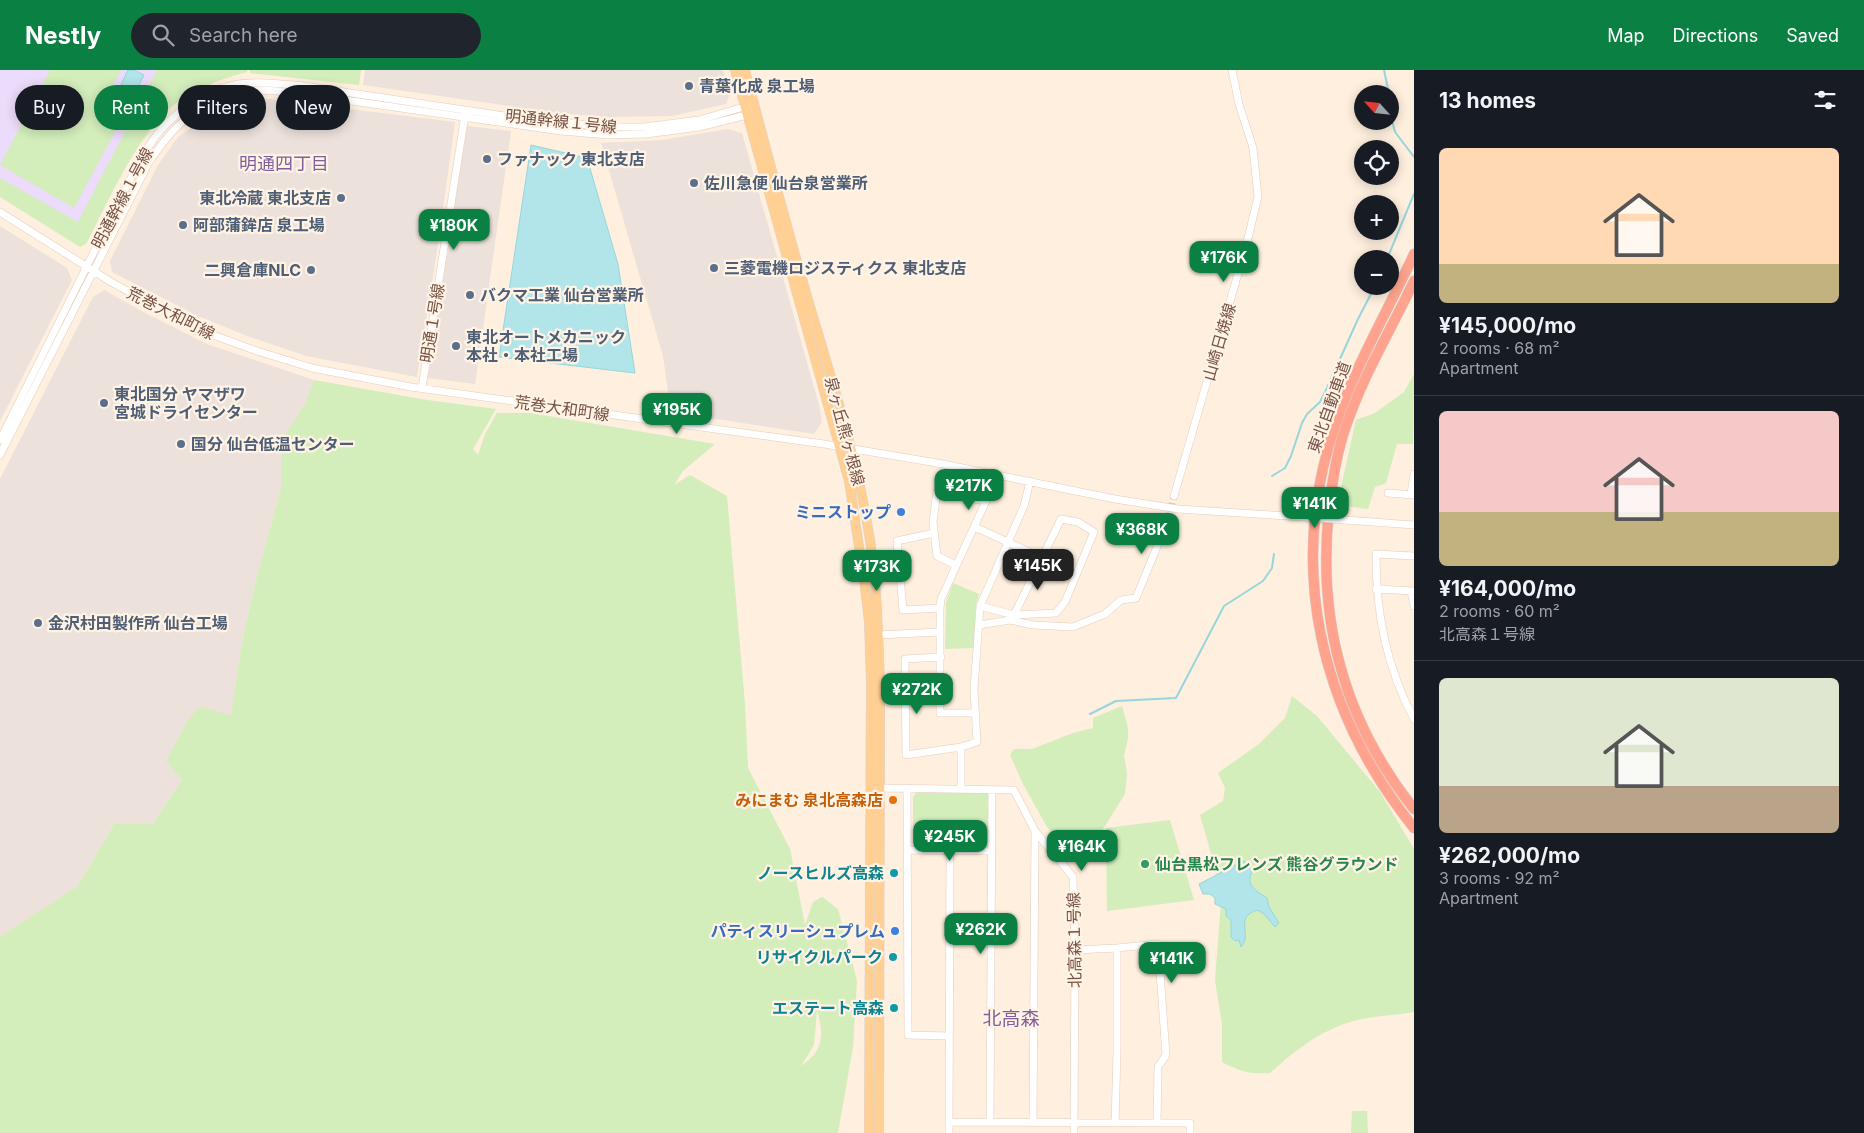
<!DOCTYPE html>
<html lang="en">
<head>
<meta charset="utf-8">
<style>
	:root { --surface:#171b24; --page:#20242c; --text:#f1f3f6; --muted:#9ea1a6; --line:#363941; --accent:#0b8043 }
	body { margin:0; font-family:Inter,"Noto Sans JP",sans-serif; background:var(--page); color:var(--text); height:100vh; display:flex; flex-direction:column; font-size:19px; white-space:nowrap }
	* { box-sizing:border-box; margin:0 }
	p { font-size:16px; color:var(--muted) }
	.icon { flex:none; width:28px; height:28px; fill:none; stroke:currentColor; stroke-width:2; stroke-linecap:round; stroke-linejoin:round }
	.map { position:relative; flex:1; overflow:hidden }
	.panel { display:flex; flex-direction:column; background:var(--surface); width:450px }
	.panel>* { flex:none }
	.hud { position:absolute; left:15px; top:15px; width:475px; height:45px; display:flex; gap:10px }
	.needle { width:32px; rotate:297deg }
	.controls { position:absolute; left:1354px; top:15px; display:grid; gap:10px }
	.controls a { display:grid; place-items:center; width:45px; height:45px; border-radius:50%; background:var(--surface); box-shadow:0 2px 12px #0003; font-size:25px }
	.price { position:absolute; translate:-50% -42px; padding:0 11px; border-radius:10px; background:var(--accent); color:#fff; font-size:16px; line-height:32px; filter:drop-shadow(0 1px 2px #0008) }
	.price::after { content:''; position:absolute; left:50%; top:30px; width:15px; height:11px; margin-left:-8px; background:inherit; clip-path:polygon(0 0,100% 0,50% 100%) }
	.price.selected { background:#222; color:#fff }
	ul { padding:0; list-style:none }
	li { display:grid; align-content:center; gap:10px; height:265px; padding:0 25px }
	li+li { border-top:1px solid var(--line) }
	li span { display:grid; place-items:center; height:155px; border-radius:8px; color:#555 }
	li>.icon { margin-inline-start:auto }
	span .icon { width:90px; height:90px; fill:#fffc; stroke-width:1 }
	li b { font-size:21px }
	h2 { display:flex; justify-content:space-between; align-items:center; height:60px; padding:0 25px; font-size:21px }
	.chip { padding:0 18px; border-radius:22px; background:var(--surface); box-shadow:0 2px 12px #0003; font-size:18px; line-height:45px }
	.chip.selected { background:var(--accent); color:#fff }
	header { display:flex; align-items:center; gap:30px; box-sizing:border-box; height:70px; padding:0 25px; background:var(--accent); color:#fff }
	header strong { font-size:24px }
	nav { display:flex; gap:28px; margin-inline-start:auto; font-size:18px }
	.search { width:350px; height:45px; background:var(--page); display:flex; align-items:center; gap:12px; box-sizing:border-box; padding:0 18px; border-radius:28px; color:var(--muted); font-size:19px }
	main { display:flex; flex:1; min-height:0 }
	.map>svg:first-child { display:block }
	.industrial { fill:#ece1db }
	.education { fill:#ecdbfa }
	.green { fill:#d3edbb; fill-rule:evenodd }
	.water { fill:#b1e5e9; stroke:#96d6dc }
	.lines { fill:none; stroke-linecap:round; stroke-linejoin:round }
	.stream { stroke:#96d6dc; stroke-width:2 }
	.minor-tunnel { stroke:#dcc8b8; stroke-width:7; stroke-dasharray:7 3.5; stroke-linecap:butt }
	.minor-casing { stroke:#e5ccbc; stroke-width:8 }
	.major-casing { stroke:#dbd2ce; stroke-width:10 }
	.highway-casing { stroke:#dbd2ce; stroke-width:11 }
	.minor { stroke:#fff; stroke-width:7 }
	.major { stroke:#ffcf94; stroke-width:9 }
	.highway { stroke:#ffa38e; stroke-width:10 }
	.minor-bridge-casing { stroke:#e5ccbc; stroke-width:8; stroke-linecap:butt }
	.minor-bridge { stroke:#fff; stroke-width:7 }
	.service-dot { fill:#5c6f8a; stroke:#fff3e6; stroke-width:2 }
	.shop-dot { fill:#3f7fe0; stroke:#fff3e6; stroke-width:2 }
	.food-dot { fill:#e8710a; stroke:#fff3e6; stroke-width:2 }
	.leisure-dot { fill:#2e9e5b; stroke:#fff3e6; stroke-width:2 }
	.culture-dot { fill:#0f9aa8; stroke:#fff3e6; stroke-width:2 }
	.labels { text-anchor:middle; stroke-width:4.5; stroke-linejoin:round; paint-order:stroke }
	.service-label { font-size:16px; font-weight:bold; fill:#4e5e75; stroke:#fff3e6; text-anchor:start }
	.street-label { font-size:16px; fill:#765244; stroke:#fff3e6 }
	.shop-label { font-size:16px; font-weight:bold; fill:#366cbe; stroke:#fff3e6; text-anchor:end }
	.food-label { font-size:16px; font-weight:bold; fill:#c56008; stroke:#fff3e6; text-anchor:end }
	.leisure-label { font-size:16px; font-weight:bold; fill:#27864d; stroke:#fff3e6; text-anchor:start }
	.culture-label { font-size:16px; font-weight:bold; fill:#0d838f; stroke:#fff3e6; text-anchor:end }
	.neighbourhood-label { font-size:18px; fill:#825f9a; stroke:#fff3e6 }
	.quarter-label { font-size:19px; fill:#825f9a; stroke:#fff3e6 }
</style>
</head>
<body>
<header>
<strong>Nestly</strong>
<div class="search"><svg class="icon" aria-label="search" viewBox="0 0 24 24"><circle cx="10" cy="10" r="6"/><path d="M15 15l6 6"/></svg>Search here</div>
<nav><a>Map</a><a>Directions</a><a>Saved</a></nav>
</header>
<main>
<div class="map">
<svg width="1414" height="1063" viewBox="0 0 1414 1063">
	<rect width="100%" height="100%" fill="#feefde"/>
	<path class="industrial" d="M365 0H723L730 24 726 34 672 46 606 47 558 43 363 15Z
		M269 29 455 52 438 174 417 307 306 286 247 266 196 245 112 202 110 191 158 95 178 67 215 42 245 31Z
		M467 56 511 61 475 314 428 308Z
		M728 59 742 63 819 335 822 352 814 364 671 342 663 286 601 73 662 70Z
		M0 156 67 198 72 210 0 351Z
		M104 220 149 245 207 274 314 310 305 334 281 371V419L258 502 242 571 231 647 200 636 190 647 182 709 153 754H114L78 816 0 867V409L93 227Z"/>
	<path class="education" d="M0 0H166L80 159 0 112Z"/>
	<path class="green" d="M50 0H121L105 29 122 39 123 47 74 138 0 95Z
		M157 0H247V2C221 8 183 24 165 43 131 78 109 130 86 174L80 177 0 127V108L78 152Z
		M250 0H361L359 15 250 3Z
		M1414 304 1413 374H1397L1386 413 1375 417 1368 439 1337 435 1356 350 1375 343 1404 322Z
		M314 310 427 330 496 339 473 379 478 385 485 364 497 343H530L715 374 683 401 674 415 690 405 727 426 745 634 748 698 790 779 805 855 813 832 822 827 838 839 857 911 853 977 838 1063H0V867L78 816 114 754H153L182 709 166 691 190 647 200 636 231 646 242 571 258 502 281 419V371L305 334ZM817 940C824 965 824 981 801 996L814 975Z
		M953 513 979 524 976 534 974 578 945 579 946 532Z
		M1292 626 1317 646 1380 722 1414 779V942C1390 946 1364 946 1341 955 1313 966 1292 983 1270 1003 1249 1004 1241 1002 1222 992V954L1215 910 1221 832 1212 787 1200 745 1223 731 1225 718 1218 703 1259 674 1285 648Z
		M1122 636 1128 658V669L1124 685 1127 703 1125 724 1103 759 1095 787 1075 791 1047 757 1023 714 1010 685 1014 679H1032L1073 663 1093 658V648Z
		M917 722H986L990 726V771L983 776 917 777 913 773V727Z
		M1170 750 1194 830 1107 841 1106 758Z
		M1352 1041H1367L1368 1063H1351Z"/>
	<path class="water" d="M128 0H134L144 5 132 28 118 21Z
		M531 75 587 88 618 194 635 303 499 287Z
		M1244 791 1253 800C1244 815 1256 821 1267 828L1269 837 1279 853 1275 857 1263 843 1257 840C1238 847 1247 856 1245 870 1245 870 1242 877 1241 877L1239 870 1235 871 1231 867V850L1226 846V839L1215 834V828L1210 824H1203L1199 814Z"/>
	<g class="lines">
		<path class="stream" d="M1384 0 1389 24
			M1390 43 1395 62 1414 87
			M1387 189 1414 124
			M1272 406 1285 398 1291 386 1302 353 1307 344 1320 332 1326 320 1358 249 1375 216
			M1090 644 1116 631 1176 628 1224 536 1263 511 1272 498 1274 484"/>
		<path class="minor-tunnel" d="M1168 450 1174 426"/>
		<g class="minor-casing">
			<path id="minor" d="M0 142 111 212 175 247 213 265 257 281 312 298 411 317 824 374 943 394 1115 429 1178 439 1287 446
				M422 318 465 45
				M0 370 135 100C141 90 146 80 153 70 171 44 206 20 238 14 260 11 282 14 304 16L518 48 608 57H645L699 50 754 34
				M0 385 149 92C171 60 187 42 224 28 235 24 246 20 258 20 271 20 284 22 296 23L561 61 608 65 646 64 699 57 751 44
				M1388 423 1414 425
				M1411 424 1414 404
				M1174 426 1246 176 1258 127 1253 78 1239 34 1232 0
				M1345 450 1414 455
				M934 463 897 471 903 540 940 538 941 529 986 431 937 422 933 452 937 486 956 495
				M1414 486 1376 484C1376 543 1386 596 1414 649
				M1376 519 1414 521
				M1411 521 1414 536
				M980 536 1024 436 1030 411
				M940 538V562
				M1014 545 1042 488
				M979 555 1010 550 1033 555 1073 557 1105 544 1121 530 1136 528 1168 450
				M878 565 940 562V643H975
				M941 587 905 589 906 685 961 677
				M876 718 1014 720 1035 761 1073 807 1075 880 1074 1063
				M907 718 908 965 949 966
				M961 719V677L977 672 974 619 980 536 1014 545 1056 543 1065 532 1094 462 1078 452 1061 449 1042 488 975 457
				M908 780 992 781
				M1075 880 1117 878 1158 874 1166 985 1158 997 1157 1053
				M990 1051 992 720
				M949 1052 1190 1053V1063
				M1033 1052 1035 761
				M1115 1053 1117 982V878
				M949 1063 950 781"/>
		</g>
		<g class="major-casing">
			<path id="major" d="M735 0 849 411 864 509 869 552 871 611 869 1063
				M745 0C764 72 783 144 804 216 827 296 854 375 868 458 877 509 878 561 880 613L879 1063"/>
		</g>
		<g class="highway-casing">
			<path id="highway" d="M1414 184C1388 241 1356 294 1336 353 1286 497 1320 641 1414 758
				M1414 211C1391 260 1362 307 1345 359 1336 385 1332 413 1329 440 1317 551 1345 652 1414 739"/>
		</g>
		<use href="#minor" class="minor"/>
		<use href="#major" class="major"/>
		<use href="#highway" class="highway"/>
		<g class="minor-bridge-casing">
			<path id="minor-bridge" d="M1287 446 1345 450"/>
		</g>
		<use href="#minor-bridge" class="minor-bridge"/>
	</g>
	<g class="service-dot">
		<circle cx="689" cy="16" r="5"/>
		<circle cx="487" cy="89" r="5"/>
		<circle cx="694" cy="113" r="5"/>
		<circle cx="341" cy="128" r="5"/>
		<circle cx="183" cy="155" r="5"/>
		<circle cx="714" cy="198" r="5"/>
		<circle cx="311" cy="200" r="5"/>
		<circle cx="470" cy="225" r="5"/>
		<circle cx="456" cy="276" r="5"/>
		<circle cx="104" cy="333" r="5"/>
		<circle cx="181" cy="374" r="5"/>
		<circle cx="38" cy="553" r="5"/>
	</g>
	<g class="shop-dot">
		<circle cx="901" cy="442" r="5"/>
		<circle cx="895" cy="861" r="5"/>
	</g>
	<circle class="food-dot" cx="893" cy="730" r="5"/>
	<circle class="leisure-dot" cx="1145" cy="794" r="5"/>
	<g class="culture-dot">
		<circle cx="894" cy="803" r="5"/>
		<circle cx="893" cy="887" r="5"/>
		<circle cx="894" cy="938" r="5"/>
	</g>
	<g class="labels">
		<g class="service-label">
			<text x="699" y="22">青葉化成 泉工場</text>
			<text x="497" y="95">ファナック 東北支店</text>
			<text x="704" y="119">佐川急便 仙台泉営業所</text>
			<text x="331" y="134" text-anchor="end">東北冷蔵 東北支店</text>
			<text x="193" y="161">阿部蒲鉾店 泉工場</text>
			<text x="724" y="204">三菱電機ロジスティクス 東北支店</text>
			<text x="301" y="206" text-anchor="end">二興倉庫NLC</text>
			<text x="480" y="231">バクマ工業 仙台営業所</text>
			<text x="466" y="273">東北オートメカニック<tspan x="466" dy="18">本社・本社工場</tspan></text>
			<text x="114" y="330">東北国分 ヤマザワ<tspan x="114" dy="18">宮城ドライセンター</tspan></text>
			<text x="191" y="380">国分 仙台低温センター</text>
			<text x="48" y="559">金沢村田製作所 仙台工場</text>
		</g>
		<g class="street-label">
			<text transform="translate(561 51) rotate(6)" y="6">明通幹線１号線</text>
			<text transform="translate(122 128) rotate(-62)" y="6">明通幹線１号線</text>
			<text transform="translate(171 243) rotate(27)" y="6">荒巻大和町線</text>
			<text transform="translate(432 253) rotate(-81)" y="6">明通１号線</text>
			<text transform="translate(1219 272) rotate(-74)" y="6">山崎日焼線</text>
			<text transform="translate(1329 337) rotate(-70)" y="6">東北自動車道</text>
			<text transform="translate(562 338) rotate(8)" y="6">荒巻大和町線</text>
			<text transform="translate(845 361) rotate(75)" y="6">泉ヶ丘熊ヶ根線</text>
			<text transform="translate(1074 870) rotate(-91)" y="6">北高森１号線</text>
		</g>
		<g class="shop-label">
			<text x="891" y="448">ミニストップ</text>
			<text x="885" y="867">パティスリーシュプレム</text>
		</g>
		<g class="food-label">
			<text x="883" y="736">みにまむ 泉北高森店</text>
		</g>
		<g class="leisure-label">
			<text x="1155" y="800">仙台黒松フレンズ 熊谷グラウンド</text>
		</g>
		<g class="culture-label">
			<text x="884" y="809">ノースヒルズ高森</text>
			<text x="883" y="893">リサイクルパーク</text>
			<text x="884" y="944">エステート高森</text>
		</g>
		<g class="neighbourhood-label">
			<text x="284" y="100">明通四丁目</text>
		</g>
		<g class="quarter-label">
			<text x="1011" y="955">北高森</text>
		</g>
	</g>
</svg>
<div class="controls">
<a><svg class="needle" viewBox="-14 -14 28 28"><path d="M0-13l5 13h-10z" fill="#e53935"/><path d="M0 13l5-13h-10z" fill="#9ea1a6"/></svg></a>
<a><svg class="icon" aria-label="locate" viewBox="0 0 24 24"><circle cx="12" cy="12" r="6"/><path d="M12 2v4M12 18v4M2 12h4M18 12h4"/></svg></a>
<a>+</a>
<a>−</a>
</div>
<b class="price" style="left:454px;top:181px">¥180K</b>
<b class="price" style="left:1224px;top:213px">¥176K</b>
<b class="price" style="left:677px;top:365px">¥195K</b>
<b class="price" style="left:969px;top:441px">¥217K</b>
<b class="price" style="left:1315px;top:459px">¥141K</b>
<b class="price" style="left:1142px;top:485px">¥368K</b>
<b class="price selected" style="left:1038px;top:521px">¥145K</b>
<b class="price" style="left:877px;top:522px">¥173K</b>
<b class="price" style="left:917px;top:645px">¥272K</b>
<b class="price" style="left:950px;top:792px">¥245K</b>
<b class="price" style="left:1082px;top:802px">¥164K</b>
<b class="price" style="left:981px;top:885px">¥262K</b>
<b class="price" style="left:1172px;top:914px">¥141K</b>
<div class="hud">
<a class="chip">Buy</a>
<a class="chip selected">Rent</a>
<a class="chip">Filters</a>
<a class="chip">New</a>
</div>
</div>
<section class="panel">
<h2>13 homes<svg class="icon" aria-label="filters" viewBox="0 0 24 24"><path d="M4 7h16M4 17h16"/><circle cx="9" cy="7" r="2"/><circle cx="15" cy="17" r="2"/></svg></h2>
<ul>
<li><span style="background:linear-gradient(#ffd9b3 75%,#c2b280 0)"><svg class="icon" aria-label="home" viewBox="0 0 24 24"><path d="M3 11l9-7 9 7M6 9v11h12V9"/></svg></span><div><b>¥145,000/mo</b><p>2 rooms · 68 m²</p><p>Apartment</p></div></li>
<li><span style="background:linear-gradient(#f6c9c9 65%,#c2b280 0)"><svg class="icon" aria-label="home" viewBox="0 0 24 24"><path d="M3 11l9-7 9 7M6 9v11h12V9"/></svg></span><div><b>¥164,000/mo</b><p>2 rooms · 60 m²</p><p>北高森１号線</p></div></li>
<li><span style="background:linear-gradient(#dfe7d0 70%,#b9a48a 0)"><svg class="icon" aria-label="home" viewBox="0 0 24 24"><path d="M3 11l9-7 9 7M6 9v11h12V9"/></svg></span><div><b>¥262,000/mo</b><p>3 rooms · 92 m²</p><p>Apartment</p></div></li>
</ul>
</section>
</main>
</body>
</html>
